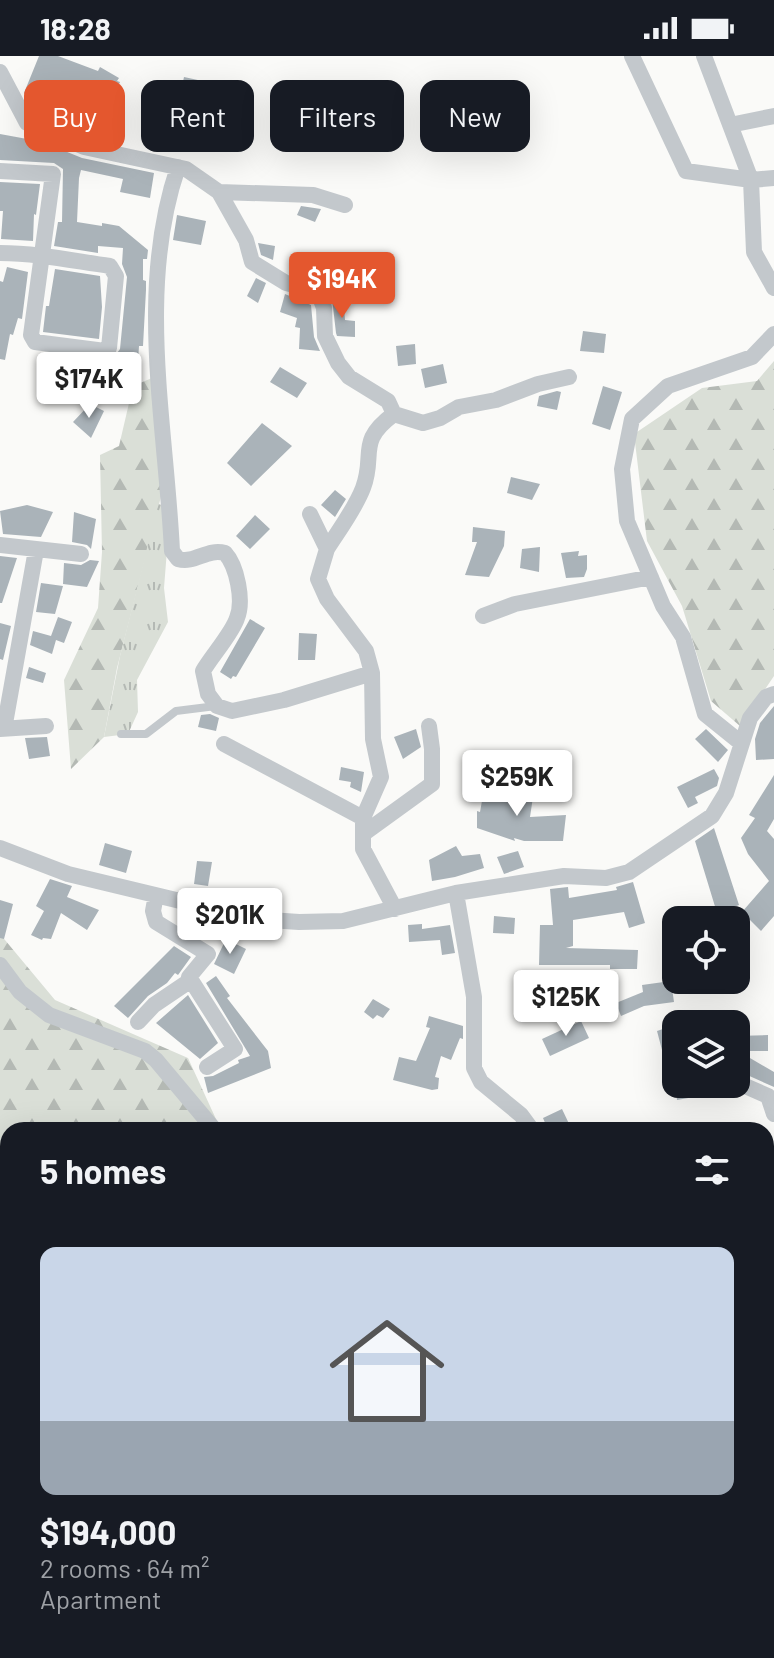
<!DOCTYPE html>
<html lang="en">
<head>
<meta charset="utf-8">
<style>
	:root { --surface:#171b24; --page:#242831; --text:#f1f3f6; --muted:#9ea1a6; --line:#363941; --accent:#e4572e }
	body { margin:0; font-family:Barlow,sans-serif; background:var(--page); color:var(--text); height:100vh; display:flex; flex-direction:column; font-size:30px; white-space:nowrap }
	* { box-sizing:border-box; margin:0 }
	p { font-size:26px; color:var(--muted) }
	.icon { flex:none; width:44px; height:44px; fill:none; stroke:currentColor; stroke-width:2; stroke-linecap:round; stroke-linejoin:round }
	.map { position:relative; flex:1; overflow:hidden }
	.sheet { position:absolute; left:0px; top:1066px; width:774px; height:536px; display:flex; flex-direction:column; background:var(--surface); border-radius:24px 24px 0 0; box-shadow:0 8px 32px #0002 }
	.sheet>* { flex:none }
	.top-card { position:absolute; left:24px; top:24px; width:726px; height:72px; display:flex; gap:16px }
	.buttons { position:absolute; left:662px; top:850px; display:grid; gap:16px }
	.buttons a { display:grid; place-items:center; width:88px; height:88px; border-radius:16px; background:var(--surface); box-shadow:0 8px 32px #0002; font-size:40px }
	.price { position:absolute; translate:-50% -68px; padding:0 18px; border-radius:8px; background:#fff; color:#222; font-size:26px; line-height:52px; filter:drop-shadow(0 2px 4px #0008) }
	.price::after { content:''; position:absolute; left:50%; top:48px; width:24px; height:18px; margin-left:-12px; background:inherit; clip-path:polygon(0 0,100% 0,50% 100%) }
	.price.current { background:var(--accent); color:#fff }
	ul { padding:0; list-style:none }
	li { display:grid; align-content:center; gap:16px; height:424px; padding:0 40px }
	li+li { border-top:2px solid var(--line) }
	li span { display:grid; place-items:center; height:248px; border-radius:16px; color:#555 }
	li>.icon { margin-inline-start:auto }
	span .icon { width:144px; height:144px; fill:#fffc; stroke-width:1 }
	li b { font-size:34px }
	h2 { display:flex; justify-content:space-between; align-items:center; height:96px; padding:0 40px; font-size:34px }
	.chip { padding:0 28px; border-radius:16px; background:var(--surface); box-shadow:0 8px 32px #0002; font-size:28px; line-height:72px }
	.chip.current { background:var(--accent); color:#fff }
	.status { display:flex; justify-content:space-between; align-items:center; height:56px; padding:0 40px; background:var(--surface); direction:ltr }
	.status svg { height:22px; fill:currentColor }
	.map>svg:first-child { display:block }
	.built { fill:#e8e9e9 }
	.forest { fill:url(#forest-firs) }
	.park { fill:url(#park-tufts) }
	.building { fill:#aab3b9 }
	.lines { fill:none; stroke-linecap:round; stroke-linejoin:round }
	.lane { stroke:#c3c8cc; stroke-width:8 }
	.street { stroke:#c3c8cc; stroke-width:16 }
</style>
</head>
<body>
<div class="status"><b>18:28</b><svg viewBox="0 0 49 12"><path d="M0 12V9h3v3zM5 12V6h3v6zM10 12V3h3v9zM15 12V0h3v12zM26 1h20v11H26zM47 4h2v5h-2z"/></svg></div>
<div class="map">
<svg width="774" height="1602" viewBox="0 0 774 1602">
	<defs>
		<pattern id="forest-firs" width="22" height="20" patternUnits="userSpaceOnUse" patternTransform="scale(2)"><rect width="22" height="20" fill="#dadfd7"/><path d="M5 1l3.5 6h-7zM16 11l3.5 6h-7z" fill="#b4b9b4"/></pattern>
		<pattern id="park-tufts" width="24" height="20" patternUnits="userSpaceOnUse" patternTransform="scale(2)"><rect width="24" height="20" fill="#dadfd7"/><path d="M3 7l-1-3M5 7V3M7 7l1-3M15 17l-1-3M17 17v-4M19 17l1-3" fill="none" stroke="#b4b9b4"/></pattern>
	</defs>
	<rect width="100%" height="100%" fill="#fafaf8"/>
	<path class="built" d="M774 1427V1539L766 1538V1430Z"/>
	<path class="forest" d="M774 305V620L740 670 711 645 682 550 647 485 634 378 702 332 757 325Z
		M152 322 165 425 117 612 104 681 71 713 64 624 98 552 102 496 100 399 119 390 133 330Z
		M0 878 55 944 188 1002 221 1074H8V1594H266L279 1602H0Z"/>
	<path class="park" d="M158 448 166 450 167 494 164 532 168 566 137 624 138 656 128 678 104 681 120 600Z"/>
	<path class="building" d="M39 0H58L98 15 100 11 119 22 117 25 120 26 106 57 103 56 90 81 53 66 33 54 24 37Z
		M184 21 207 26 203 49 179 44Z
		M0 78 38 85V89L55 91 82 102 154 117 150 142 120 136 123 123 81 114 79 122 77 166 102 170V167L119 170 148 194 147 203H143V224L146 225V234L143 290H139L138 305H133L132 310 125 316 120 315 112 304 120 293 127 221 122 208 123 192 98 190V197L54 190 58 166H62L63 113 54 107 0 104Z
		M0 126 40 128 36 159 34 158 33 185 1 183 3 155H0Z
		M301 150 321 153 315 166 297 159Z
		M177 159 206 165 201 189 173 184Z
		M258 187 275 190 273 204 261 199Z
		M7 211 28 216 22 263 18 262 13 279 10 278 5 304 0 303V225L3 226Z
		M55 213 100 220 102 251 99 283 43 276 46 250H49Z
		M256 222 266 227 258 247 247 240Z
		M285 238 311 249 314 281 320 295 299 293 300 272 295 271 297 262 280 256Z
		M343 241 345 264 355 265V281L337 280 336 277 332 242Z
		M583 275 606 278 604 297 580 295Z
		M415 288 416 308 398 310 396 290Z
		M443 308 447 327 425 332 421 313Z
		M280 311 307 327 297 342 270 326Z
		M603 330 622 336 610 374 592 368Z
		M557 335 561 336 557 354 537 350 539 340Z
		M90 348 104 355 91 382 73 366Z
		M262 367 292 390 251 430 227 407Z
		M511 421 540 428 532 444 507 437Z
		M335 434 346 443 335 461 321 449Z
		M27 449 53 456 41 481 3 478 0 455Z
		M74 456 96 463 91 493 87 489 72 486Z
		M255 459 270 473 250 493 236 480Z
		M473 471 505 475 504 490 489 521 465 519 477 486H472Z
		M540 491 539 516 520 512 522 493Z
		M579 495 578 500 587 499V513L584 521 566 522 561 497Z
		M0 500 17 502 2 547H0Z
		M90 504 99 505 87 531 63 528 64 507 81 509Z
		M41 527 63 530 55 558 36 556Z
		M58 561 72 566 64 587 56 584 52 598 30 589 33 575 51 580Z
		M250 563 265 572 236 621 233 620 231 623 220 616Z
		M0 567 11 570 3 604 0 603Z
		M299 577 317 578 315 604H298Z
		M29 611 46 617 43 627 26 622Z
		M774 650V703L756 704 755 683 760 667Z
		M210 658 219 662 216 675 198 671 201 659Z
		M416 673 421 691 403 703 394 681Z
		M706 673 728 694 718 706 695 683Z
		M47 681 50 700 29 703 25 682Z
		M341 711 364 716 361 736 350 731 351 726 339 724Z
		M714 713 719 722 717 730 695 741 698 747 688 752 677 731Z
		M774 719V763L767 775 774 783V860L761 875 742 856 769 825 748 798 741 782 755 762 749 759Z
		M485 728 533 741 530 761 566 759 563 785H524L514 782 515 785 477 772V755L480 756Z
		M714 772 739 849 717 857 695 785Z
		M105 787 132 795 126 817 99 809Z
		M456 790 462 800 480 798 484 812 455 821 432 825 429 804Z
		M518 795 524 811 504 818 497 801Z
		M197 805 212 806 208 830 194 828Z
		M50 823 72 830 67 841 99 854 87 874 61 857 51 883 43 882 42 884 31 879 44 855 36 850Z
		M633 826 645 867 629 872 624 856 573 864V890L566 892 638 894 637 913H610V909H539L540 869H553L550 833 568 831 569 842 617 834 616 831Z
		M0 844 13 848 4 883 0 882Z
		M494 860 515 862 514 878 493 877Z
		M422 868V873L450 869 455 897 442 899 440 884 409 886 408 869Z
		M226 883 246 893 234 918 214 908Z
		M174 890 191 901 178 919 175 917 167 927 148 940 128 962 114 950Z
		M216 920 230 940 227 942 268 995 271 1012 208 1037 204 1021 213 1020 239 1007 238 1004 250 1000 206 927Z
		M671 925 674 946 644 950 621 960 616 947 643 936 642 929Z
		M188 939 218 987 200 1003 156 967Z
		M373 943 390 953 383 962 377 959 373 963 364 956Z
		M429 960 463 970V983L460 982 451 1004 441 1000 435 1021 439 1022 438 1033 432 1034 393 1024 399 1001 416 1005 430 972 426 971Z
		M581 965 589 982 550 1000 542 983Z
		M669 971 676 978V990L662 994 657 975Z
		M768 979V995H738L774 1016V1031L736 1014V980Z
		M675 1028H692L694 1041 677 1044Z
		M562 1053 572 1074H548L543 1062Z"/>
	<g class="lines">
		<path class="lane" d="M121 678H146L176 655 216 650"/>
		<path class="street" d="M632 0 686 115 751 124 774 122
			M704 0 751 124 754 196 774 232
			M0 16 27 67 84 91 186 113 219 136 246 184 252 206 286 227 302 231 320 241 324 252 325 280 338 307 349 321 388 345 394 358C356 386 376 398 363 432 355 453 339 474 327 493
			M730 69 774 60
			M178 111C136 234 166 368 172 495L178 503C195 508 207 492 225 497 237 510 244 545 237 562 233 576 211 601 203 615L208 638 217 650 232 655 284 644 372 617 373 683 381 721 363 762
			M0 115 53 118 31 279 35 286 105 295 109 292 116 220 110 210C74 205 37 197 0 197
			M219 136 313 139 345 149
			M394 358 423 367 440 362 459 351 496 344 538 328 569 321
			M310 458 327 493 318 523 327 543 366 595 372 617
			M0 489 81 498
			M483 560 515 548 651 521
			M0 673 46 670
			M4 673 36 494
			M741 687 705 658 683 581 663 550 627 465 622 413 632 363 668 330 752 301 774 278
			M224 688 363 762V793L395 853
			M363 778 432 728V693L429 670
			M0 792 68 818 255 863 299 866 343 865 456 837 564 820 606 822 629 816 712 760 726 737 750 662 766 641 774 638
			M456 837 474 941V1012L481 1026 521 1059 532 1074
			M156 839 153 855 156 866 208 898 189 921 235 993 207 1011
			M0 909 20 936 49 959 145 995 156 1004 213 1072
			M679 965 680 968
			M138 966 154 949 191 924
			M736 1026 768 1040 774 1058
			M766 1333 774 1331
			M766 1344H774
			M96 1598 98 1602
			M646 1598 656 1602"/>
	</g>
</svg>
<div class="buttons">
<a><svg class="icon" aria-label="locate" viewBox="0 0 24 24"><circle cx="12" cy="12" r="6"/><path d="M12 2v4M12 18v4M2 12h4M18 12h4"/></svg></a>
<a><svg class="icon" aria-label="layers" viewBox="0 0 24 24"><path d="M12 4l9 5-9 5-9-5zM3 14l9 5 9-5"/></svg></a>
</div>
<b class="price current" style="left:342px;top:264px">$194K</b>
<b class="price" style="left:89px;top:364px">$174K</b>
<b class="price" style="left:517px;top:762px">$259K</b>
<b class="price" style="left:230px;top:900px">$201K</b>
<b class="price" style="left:566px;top:982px">$125K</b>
<div class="top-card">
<a class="chip current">Buy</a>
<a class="chip">Rent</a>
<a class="chip">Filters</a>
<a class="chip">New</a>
</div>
<section class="sheet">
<h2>5 homes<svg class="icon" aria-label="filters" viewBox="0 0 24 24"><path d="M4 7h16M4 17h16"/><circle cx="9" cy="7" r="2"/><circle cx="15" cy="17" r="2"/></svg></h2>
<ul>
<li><span style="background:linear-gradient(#c9d6e8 70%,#9aa5b1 0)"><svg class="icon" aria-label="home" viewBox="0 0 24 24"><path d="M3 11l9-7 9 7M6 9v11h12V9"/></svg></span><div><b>$194,000</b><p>2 rooms · 64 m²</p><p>Apartment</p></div></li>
</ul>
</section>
</div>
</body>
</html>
